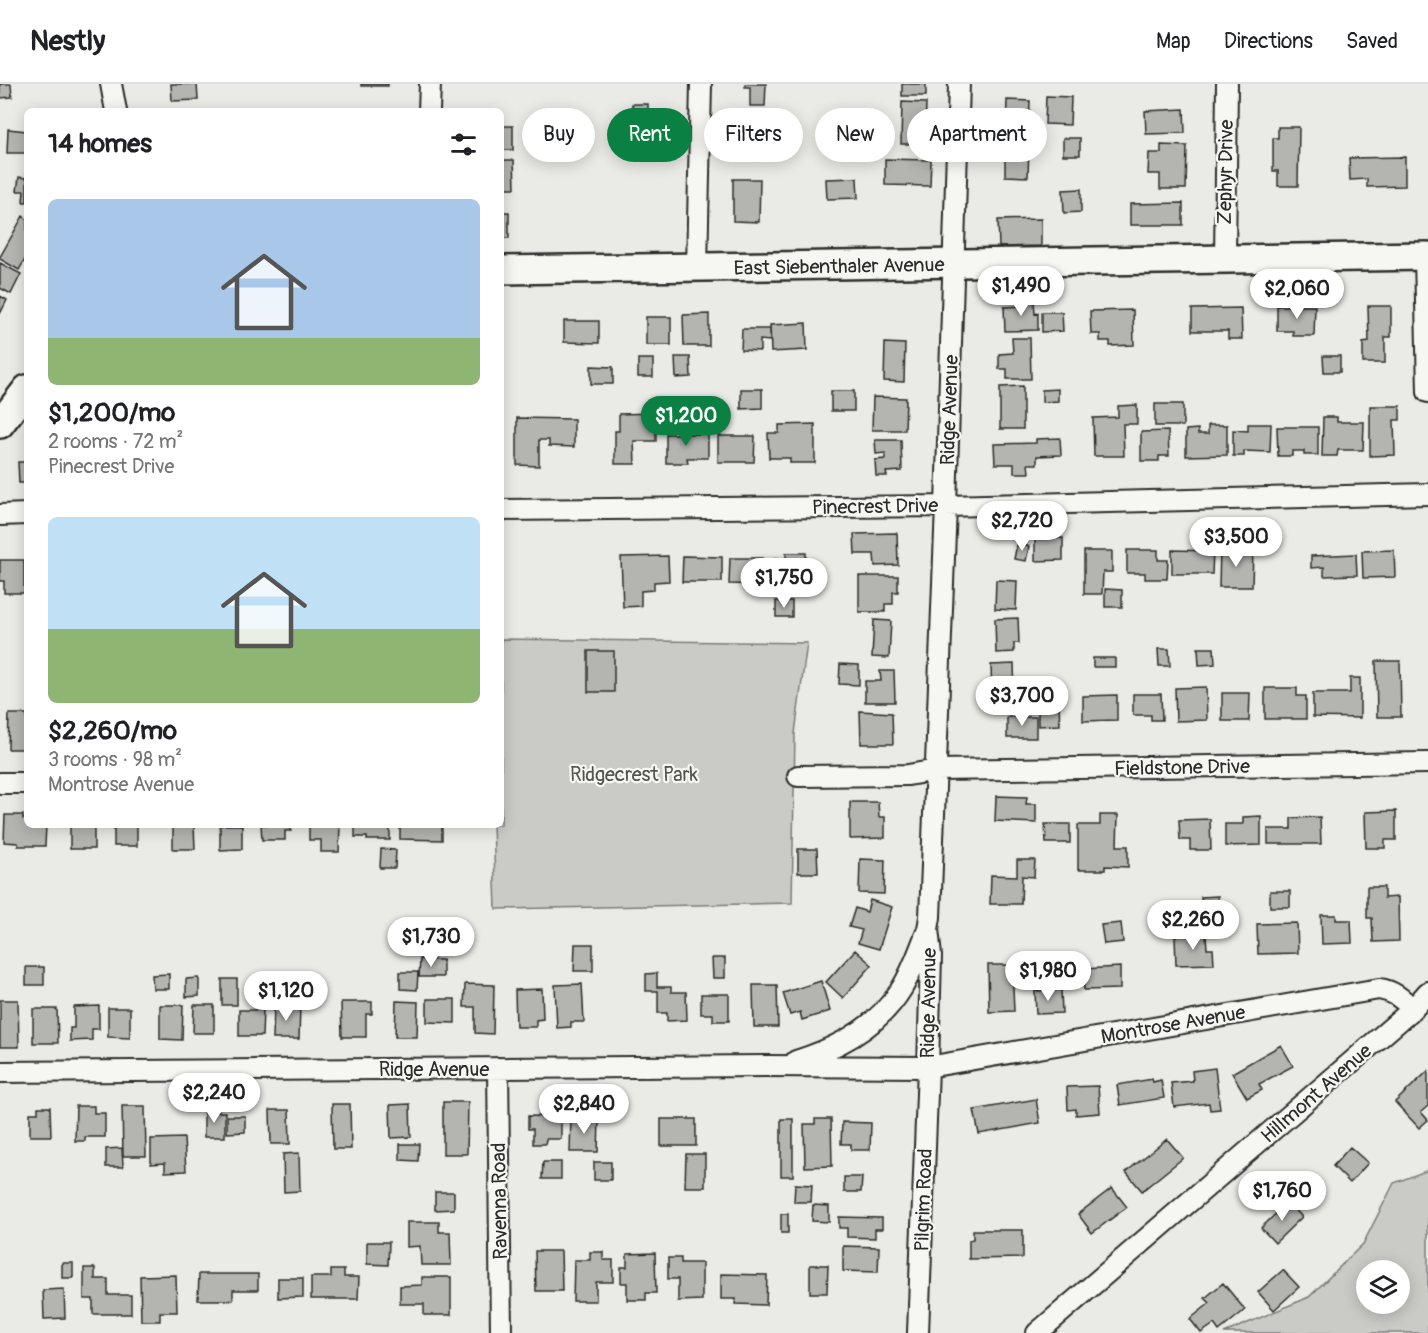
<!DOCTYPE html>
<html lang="en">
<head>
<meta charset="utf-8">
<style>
	:root { --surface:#fff; --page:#f2f2f2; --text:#202124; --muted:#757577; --line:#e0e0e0; --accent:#0b8043 }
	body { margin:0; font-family:Pangolin,sans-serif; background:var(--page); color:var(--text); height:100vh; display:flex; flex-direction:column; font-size:22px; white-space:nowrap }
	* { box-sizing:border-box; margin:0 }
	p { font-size:20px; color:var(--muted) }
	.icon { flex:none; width:33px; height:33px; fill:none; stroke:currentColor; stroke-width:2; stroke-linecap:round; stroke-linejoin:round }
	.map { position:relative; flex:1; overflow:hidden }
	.details { position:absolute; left:24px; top:24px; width:480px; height:720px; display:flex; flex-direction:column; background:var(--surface); border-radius:9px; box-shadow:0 3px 15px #0003 }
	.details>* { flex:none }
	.top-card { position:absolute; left:522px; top:24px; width:570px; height:54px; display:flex; gap:12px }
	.buttons { position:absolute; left:1356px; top:1176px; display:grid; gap:12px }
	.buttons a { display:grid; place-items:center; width:54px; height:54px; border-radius:50%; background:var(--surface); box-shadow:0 3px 15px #0003; font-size:30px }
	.price { position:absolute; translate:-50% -51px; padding:0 14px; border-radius:21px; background:#fff; color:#222; font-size:20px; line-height:39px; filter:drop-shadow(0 2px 3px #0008) }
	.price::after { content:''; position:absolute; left:50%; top:36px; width:18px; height:14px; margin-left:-9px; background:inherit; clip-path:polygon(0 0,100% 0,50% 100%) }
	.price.on { background:var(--accent); color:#fff }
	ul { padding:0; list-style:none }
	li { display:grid; align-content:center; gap:12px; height:318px; padding:0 24px }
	li span { display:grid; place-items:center; height:186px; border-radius:9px; color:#555 }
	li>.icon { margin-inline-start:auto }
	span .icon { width:108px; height:108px; fill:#fffc; stroke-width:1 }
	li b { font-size:26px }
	h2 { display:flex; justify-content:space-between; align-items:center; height:72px; padding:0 24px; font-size:26px }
	.pill { padding:0 21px; border-radius:27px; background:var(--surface); box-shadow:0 3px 15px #0003; font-size:21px; line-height:54px }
	.pill.on { background:var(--accent); color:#fff }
	header { display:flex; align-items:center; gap:36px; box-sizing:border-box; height:84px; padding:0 30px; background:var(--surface); border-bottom:2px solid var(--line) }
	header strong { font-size:28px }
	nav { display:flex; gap:33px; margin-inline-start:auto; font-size:21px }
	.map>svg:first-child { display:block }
	.green { fill:#cacac7; stroke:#7a7a79; stroke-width:1.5; fill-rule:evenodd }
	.building { fill:#b4b4b1; stroke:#2b2b2b; stroke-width:1.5 }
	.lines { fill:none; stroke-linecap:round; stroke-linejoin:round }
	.minor-casing { stroke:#2b2b2b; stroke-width:24 }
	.secondary-casing { stroke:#2b2b2b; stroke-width:32 }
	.minor { stroke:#f6f6f2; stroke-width:20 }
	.secondary { stroke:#f6f6f2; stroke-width:27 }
	.labels { text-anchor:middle; stroke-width:4.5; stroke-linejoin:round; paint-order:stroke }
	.street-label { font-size:20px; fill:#2b2b2b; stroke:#f6f6f2 }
	.park-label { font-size:20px; fill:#535352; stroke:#f6f6f2 }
</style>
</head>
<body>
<header>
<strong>Nestly</strong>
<nav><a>Map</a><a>Directions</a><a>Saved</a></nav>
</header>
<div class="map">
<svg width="1428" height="1249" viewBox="0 0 1428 1249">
	<rect width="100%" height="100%" fill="#eaeae6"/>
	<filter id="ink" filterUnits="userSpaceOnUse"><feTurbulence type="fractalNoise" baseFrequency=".0167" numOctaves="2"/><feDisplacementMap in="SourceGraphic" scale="12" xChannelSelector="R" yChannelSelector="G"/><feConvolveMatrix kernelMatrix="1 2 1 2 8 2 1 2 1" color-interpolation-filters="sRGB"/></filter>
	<g filter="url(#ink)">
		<path class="green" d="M501 555 807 559 795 649 792 819 496 825 493 741H501Z
			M1428 1086V1249H1224L1309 1213 1363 1160 1394 1099ZM1400 1186V1220H1366V1186Z"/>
		<path class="building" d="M0 0H11L12 13 0 14Z
			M171 0H197L198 16 172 17Z
			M361 0H388V2H361Z
			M745 0H766L765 22H750V3H745Z
			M902 0H926V12H902Z
			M1046 12 1071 13 1070 41 1045 40Z
			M1007 16 1030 17 1029 50 1006 49Z
			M902 18 926 19 925 60H901Z
			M632 20H648V34H654V62H631Z
			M1184 25 1185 49 1146 50 1145 27Z
			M501 42H513V66H501Z
			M1278 43H1299L1298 102H1278V87H1273V54H1278Z
			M8 45 27 47V69H7Z
			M1063 54H1080V71H1063Z
			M1161 61 1187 62 1186 105H1160V90H1148L1149 69H1161Z
			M1005 62 1029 63 1028 93 1005 92Z
			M1405 73V102L1367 103V95L1350 96 1349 74Z
			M885 75 931 76 930 102 885 101Z
			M501 76H514L515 104H501Z
			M27 86V118H23L24 107H17L19 93 26 94Z
			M857 94 858 114 827 115 826 95Z
			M733 95H760L759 138 733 137Z
			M1081 105V128L1064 129 1063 106Z
			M1183 119V141H1130V120Z
			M501 128H509V154H501Z
			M23 132 27 135V172L19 186 0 175V173Z
			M1041 135V162L999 163 998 136Z
			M0 179 21 190 11 210 0 204Z
			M0 212 7 216 0 230Z
			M1022 216H1034L1035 230 1038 229V246L1005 247 1004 223 1023 222Z
			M1277 222H1315L1314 252H1293V247H1277Z
			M1368 222H1391V253H1385V279H1363V259L1369 258Z
			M1241 224 1242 255H1228V247H1192V225Z
			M1133 226 1134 261 1110 262V257H1100V250H1091L1090 227Z
			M1042 228H1062L1063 247 1042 248Z
			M709 230V262H684L683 231Z
			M646 233H671V261H646Z
			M564 237H599V259L564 258Z
			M806 239 807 266 771 268 770 241Z
			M742 245H770V257L760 256V267L741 266Z
			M1012 254H1030L1031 295H1007V285H999V270L1013 269Z
			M885 259 905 260 904 298 884 297Z
			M1323 272H1340V288H1324Z
			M675 273H690L691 293 676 294Z
			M638 275H653V293H638Z
			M591 282 613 283V300H591Z
			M1023 302V345H1000V303Z
			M741 305H762V324L741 325Z
			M1058 305V317L1042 318V306Z
			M831 307H854V327H831Z
			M873 313 906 314 905 346H872Z
			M1155 320H1183V342H1155Z
			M1137 321V340H1123L1124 372H1094L1093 334 1118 333V322Z
			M1370 322H1400V336H1394L1395 371 1370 372Z
			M656 329V357H634L635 380H615V347H619V330Z
			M1323 333H1337V338H1364L1363 366H1338L1337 372H1322Z
			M517 334 574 335V363L549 362V356H539V382L517 381Z
			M815 340V379H790V374H769L768 349H779V341Z
			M1248 340H1271L1270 368 1244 367V372H1233V346L1248 347Z
			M1208 341H1227V371L1186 372V346L1198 345V350H1208Z
			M1277 343H1318V371H1304V367H1292V372H1278Z
			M1168 347 1169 372H1159V377H1141V348Z
			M666 350H708V374H687L688 379H666Z
			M718 352H755L754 378H718Z
			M1060 354 1061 371 1037 372V380H1028L1029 389H1014V380H995L994 360 1036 359V355Z
			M875 356H901L902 387 886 388 887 392H876L875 376 885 375V369L876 370Z
			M18 378H27V399H19Z
			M897 449 898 481 875 482 874 470H855L854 450Z
			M1063 454V476L1035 477V455Z
			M1017 460 1029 462 1026 477 1014 475Z
			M1220 465 1253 466 1252 503H1219Z
			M1127 466H1158V476H1168L1167 495H1145V489H1127Z
			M1172 466 1213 467 1212 490H1172Z
			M1394 466 1395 493 1363 494 1362 467Z
			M1084 467H1112V488H1103L1102 510H1084Z
			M786 469H806L805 500H773L774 474 786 475Z
			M1356 470 1357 491 1324 492V483L1311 484V472Z
			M668 472 669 497 654 498V506L641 507V522L623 523 621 473Z
			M683 472 722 473V498H682Z
			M730 474H762V501L729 500Z
			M0 476H24V509H4V497H0Z
			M859 492H898V508H893V520H885V528H859Z
			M996 496 1017 497 1016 526 995 525Z
			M1105 505 1122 506V523H1105Z
			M776 517H792V533H776Z
			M1018 534 1019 559H1014V568L996 569 995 535Z
			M874 536 891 537 889 574 872 573Z
			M1198 564H1214L1215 580 1199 581Z
			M1158 565H1169L1170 582H1159Z
			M588 567H614V608H588Z
			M1093 574H1115V583H1093Z
			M1376 577H1400L1401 633H1377Z
			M840 580 859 581V601L839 600Z
			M1014 580 1015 612 992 613 991 581Z
			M880 587H894L895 618H865V597H881Z
			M1350 594H1360V634L1313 633V609H1350Z
			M1206 603 1207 636 1176 637 1175 604Z
			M1265 604H1297V612H1306V635H1265Z
			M1039 606H1055L1054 616H1039Z
			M1222 609H1250L1249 637H1222Z
			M1133 610H1161L1162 636H1151V631H1133Z
			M1117 611V636L1083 637V612Z
			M1059 622 1060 641 1038 642V623Z
			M860 627 892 629 893 660H861Z
			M9 630H27V665H8Z
			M1007 633H1036V654H1007Z
			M996 712 1027 713 1026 720H1036V739L995 737Z
			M850 718H878L879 733H885V754L850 755Z
			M1396 727V756H1385V764H1366L1365 728Z
			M5 731H23V735H27V741H46L45 762H18V759L4 758Z
			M1100 731H1118L1117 762H1128V783L1105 782V786H1078V741H1100Z
			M1261 732V761L1225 762V740H1243V733Z
			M1320 733 1321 760H1268V745H1291V734Z
			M1210 735 1211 766H1190V756H1180L1179 736Z
			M1045 740H1070V759H1046Z
			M70 741H94V765H70Z
			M114 741H137V762H114Z
			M173 741H194L195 765H173Z
			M220 741H242V765L220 766Z
			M261 741H291V747H285V756H262Z
			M309 741H340L339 768H321V756H309Z
			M355 741H390V756H367V753H355Z
			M400 741H442V756L400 755Z
			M381 765 396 766 395 784H380Z
			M798 765H817L818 789H798Z
			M860 775 885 776 884 810 859 809Z
			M1017 776H1035L1034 793 1022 792 1021 820H990L991 791 1017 792Z
			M1367 803H1384V814L1398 813 1399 857 1373 858 1372 834H1367Z
			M1270 807H1290V823H1270Z
			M1218 812 1219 830 1202 831 1201 813Z
			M870 816 892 823 879 865 858 859 862 846 849 843 855 824 867 828Z
			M1321 831H1336V836H1351L1352 859 1322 860Z
			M1121 839 1123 858 1104 860 1101 841Z
			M1297 839 1298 869 1258 870 1257 840Z
			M1206 851 1207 865H1213L1214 880 1176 881 1175 852Z
			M575 860H593V887H574Z
			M855 866 872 881 843 914 826 898Z
			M712 874H725V894H713Z
			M420 875 443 876V893H419Z
			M988 881H1012L1014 927 989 928Z
			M26 883H44V901H26Z
			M1120 883V905L1084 906 1083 885Z
			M400 888H418L417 906 400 905Z
			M657 889V903H671V908H686L687 936 667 937V929H658V907H646V890Z
			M169 890V905H153L152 891Z
			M199 894V912L186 913V895Z
			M222 895H237V921H222Z
			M821 897 830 927 802 936 800 928 790 931 783 909Z
			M465 900 494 901 493 950 475 949V923H464Z
			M582 900 584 938H571V943L557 944 555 901Z
			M753 901H777L778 943H754Z
			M542 905 543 935 536 936V943H516L515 906Z
			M1061 906 1062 929 1036 930 1035 907Z
			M701 910H729V937H713V930H701Z
			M427 915H455V939L427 938Z
			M0 916H18L19 963H0Z
			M396 917 418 918 417 953H395Z
			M341 918H372V930H366V953H342Z
			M160 921H183L182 956 160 955Z
			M194 921H214V949H193Z
			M274 921H300L299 955H273Z
			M99 922V945H92V956L70 957V944H74V923Z
			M108 924H130V954L108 953Z
			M33 925H57L58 959H33Z
			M239 926H263L262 952H239Z
			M1281 961 1293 982 1259 1000 1262 1006 1247 1014 1232 989Z
			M1215 984 1220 1025 1210 1026 1209 1019 1174 1023 1171 999 1193 997 1192 987Z
			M1428 987V1022L1421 1028 1428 1036 1419 1044 1395 1018Z
			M1152 995 1153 998 1161 996 1164 1014 1120 1021 1117 1001Z
			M1098 1002 1100 1029 1076 1031V1025L1068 1026 1067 1003Z
			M1036 1015 1040 1039 979 1050 974 1026Z
			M443 1018H468L467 1070H443Z
			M332 1020H350L351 1065H333Z
			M410 1020 411 1053 391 1054 390 1021Z
			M76 1022H94V1029H105V1053H85V1057H75Z
			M122 1022H145L146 1072H123Z
			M38 1023H50L51 1052H30V1029H38Z
			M270 1026H289L290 1060H271Z
			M204 1028H225V1053H204Z
			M227 1032H245V1048L227 1049Z
			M528 1032 561 1033V1055H546L545 1060H533V1045H528Z
			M571 1033 599 1034 598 1068H570Z
			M661 1035H696V1062H661Z
			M781 1035H793V1092H781Z
			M815 1035H831L832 1082 805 1083 804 1040H815Z
			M842 1038 871 1039 870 1066H851V1060H841Z
			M184 1054 186 1087 165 1088V1079L151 1080V1055Z
			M1167 1055 1183 1074 1142 1107 1126 1088Z
			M400 1060H419L418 1077 400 1076Z
			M1350 1063 1368 1079 1350 1099 1333 1082Z
			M122 1064 123 1083H106V1065Z
			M299 1069 300 1107 284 1108 283 1070Z
			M686 1070H705V1103H685Z
			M543 1078H561V1095H542Z
			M594 1078H611V1096H594Z
			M844 1093H862L861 1108H844Z
			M795 1100 812 1101 811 1118H794Z
			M1112 1104 1127 1123 1092 1149 1078 1130Z
			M435 1108H454V1125L435 1126Z
			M1288 1118 1302 1133 1275 1159 1261 1144Z
			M813 1121 829 1122V1138L812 1137Z
			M781 1130H788V1149H781Z
			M839 1133 882 1134V1145H875V1154L847 1153V1144H839Z
			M407 1138H439V1148H450L451 1181H421L420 1162 407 1163Z
			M973 1146H1023V1174L969 1175V1156L973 1155Z
			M367 1158H389L388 1181 367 1180Z
			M843 1162 879 1163 878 1188 843 1187Z
			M535 1167H561L562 1207H536Z
			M590 1168H603V1176H613V1198H596V1217H573L574 1176H590Z
			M655 1169 656 1209H646V1216H627V1199H621V1183H627V1170Z
			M668 1174H681V1179H702V1216L678 1217V1195H668Z
			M62 1179H73V1194H62Z
			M810 1181H828L827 1209H810Z
			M84 1184H95V1195H108V1211H131V1230H93V1215H84Z
			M331 1186H344V1193H359L358 1215H311V1193H331Z
			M1283 1186 1299 1203 1274 1226 1258 1208Z
			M199 1190H258V1206H233V1216H198Z
			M721 1190 767 1191 766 1221 735 1220 736 1215H721Z
			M176 1191 177 1228H160V1237H141L140 1192Z
			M422 1193H451V1231H424V1220H400V1202L422 1201Z
			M278 1194H303V1213L278 1214Z
			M1223 1199 1245 1226 1219 1247 1214 1240 1201 1249 1190 1235 1210 1219 1205 1214Z
			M64 1205 65 1234 44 1235 43 1206Z"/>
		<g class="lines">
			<g class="minor-casing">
				<path id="minor" d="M111 0 116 27
					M429 27 430 0
					M1425 172 1428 308
					M1225 175 1227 0
					M697 184 701 0
					M501 426 946 422 1428 410
					M0 431 27 430
					M798 692 908 691 937 686 1428 679
					M0 699H27
					M796 977C838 964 879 942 902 904 913 886 919 867 927 848
					M498 984 501 1249
					M0 988 766 982 928 983 1379 905C1394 907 1402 915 1413 925
					M918 1249 928 983 931 872 928 845 930 833 946 422 959 0
					M1037 1249 1413 925 1428 908"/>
			</g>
			<g class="secondary-casing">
				<path id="secondary" d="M501 186 1428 172
					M0 340 27 305"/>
			</g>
			<use href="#minor" class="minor"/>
			<use href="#secondary" class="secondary"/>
		</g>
	</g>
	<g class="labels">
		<g class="street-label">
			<text transform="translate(1225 88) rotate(-89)" y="7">Zephyr Drive</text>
			<text transform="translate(839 182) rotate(-1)" y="7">East Siebenthaler Avenue</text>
			<text transform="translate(949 326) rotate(-88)" y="7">Ridge Avenue</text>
			<text transform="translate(875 422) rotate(-1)" y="7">Pinecrest Drive</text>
			<text transform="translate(1182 683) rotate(-1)" y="7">Fieldstone Drive</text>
			<text transform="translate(928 919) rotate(-89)" y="7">Ridge Avenue</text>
			<text transform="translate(1173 940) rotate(-10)" y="7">Montrose Avenue</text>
			<text x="434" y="992">Ridge Avenue</text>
			<text transform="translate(1316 1009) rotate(-41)" y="7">Hillmont Avenue</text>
			<text transform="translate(923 1116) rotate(-88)" y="7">Pilgrim Road</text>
			<text transform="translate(499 1117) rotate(-91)" y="7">Ravenna Road</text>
		</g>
		<g class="park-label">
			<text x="634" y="697">Ridgecrest Park</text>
		</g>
	</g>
</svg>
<div class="buttons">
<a><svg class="icon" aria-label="layers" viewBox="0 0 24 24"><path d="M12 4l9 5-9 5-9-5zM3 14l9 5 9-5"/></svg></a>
</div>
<b class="price" style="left:1021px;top:233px">$1,490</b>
<b class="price" style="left:1297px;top:236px">$2,060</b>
<b class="price on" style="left:686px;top:363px">$1,200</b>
<b class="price" style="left:1022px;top:468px">$2,720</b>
<b class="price" style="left:1236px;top:484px">$3,500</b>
<b class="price" style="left:784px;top:525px">$1,750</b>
<b class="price" style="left:1022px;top:643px">$3,700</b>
<b class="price" style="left:1193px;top:867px">$2,260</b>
<b class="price" style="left:431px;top:884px">$1,730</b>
<b class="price" style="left:1048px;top:918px">$1,980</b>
<b class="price" style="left:286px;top:938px">$1,120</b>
<b class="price" style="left:214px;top:1040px">$2,240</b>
<b class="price" style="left:584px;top:1051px">$2,840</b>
<b class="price" style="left:1282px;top:1138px">$1,760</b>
<div class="top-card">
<a class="pill">Buy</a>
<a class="pill on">Rent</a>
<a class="pill">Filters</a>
<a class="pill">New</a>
<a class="pill">Apartment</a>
</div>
<section class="details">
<h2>14 homes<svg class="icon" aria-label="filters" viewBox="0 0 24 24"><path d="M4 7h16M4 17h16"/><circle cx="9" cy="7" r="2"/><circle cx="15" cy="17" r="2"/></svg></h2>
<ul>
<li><span style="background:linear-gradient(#a9c7e8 75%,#8fb573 0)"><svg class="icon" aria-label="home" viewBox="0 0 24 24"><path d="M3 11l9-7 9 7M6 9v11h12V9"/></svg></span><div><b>$1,200/mo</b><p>2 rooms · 72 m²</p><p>Pinecrest Drive</p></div></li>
<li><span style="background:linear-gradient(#bfe0f5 60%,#8fb573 0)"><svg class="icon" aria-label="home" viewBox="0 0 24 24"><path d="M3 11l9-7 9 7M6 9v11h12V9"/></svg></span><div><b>$2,260/mo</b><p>3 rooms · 98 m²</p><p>Montrose Avenue</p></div></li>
</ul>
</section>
</div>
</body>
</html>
